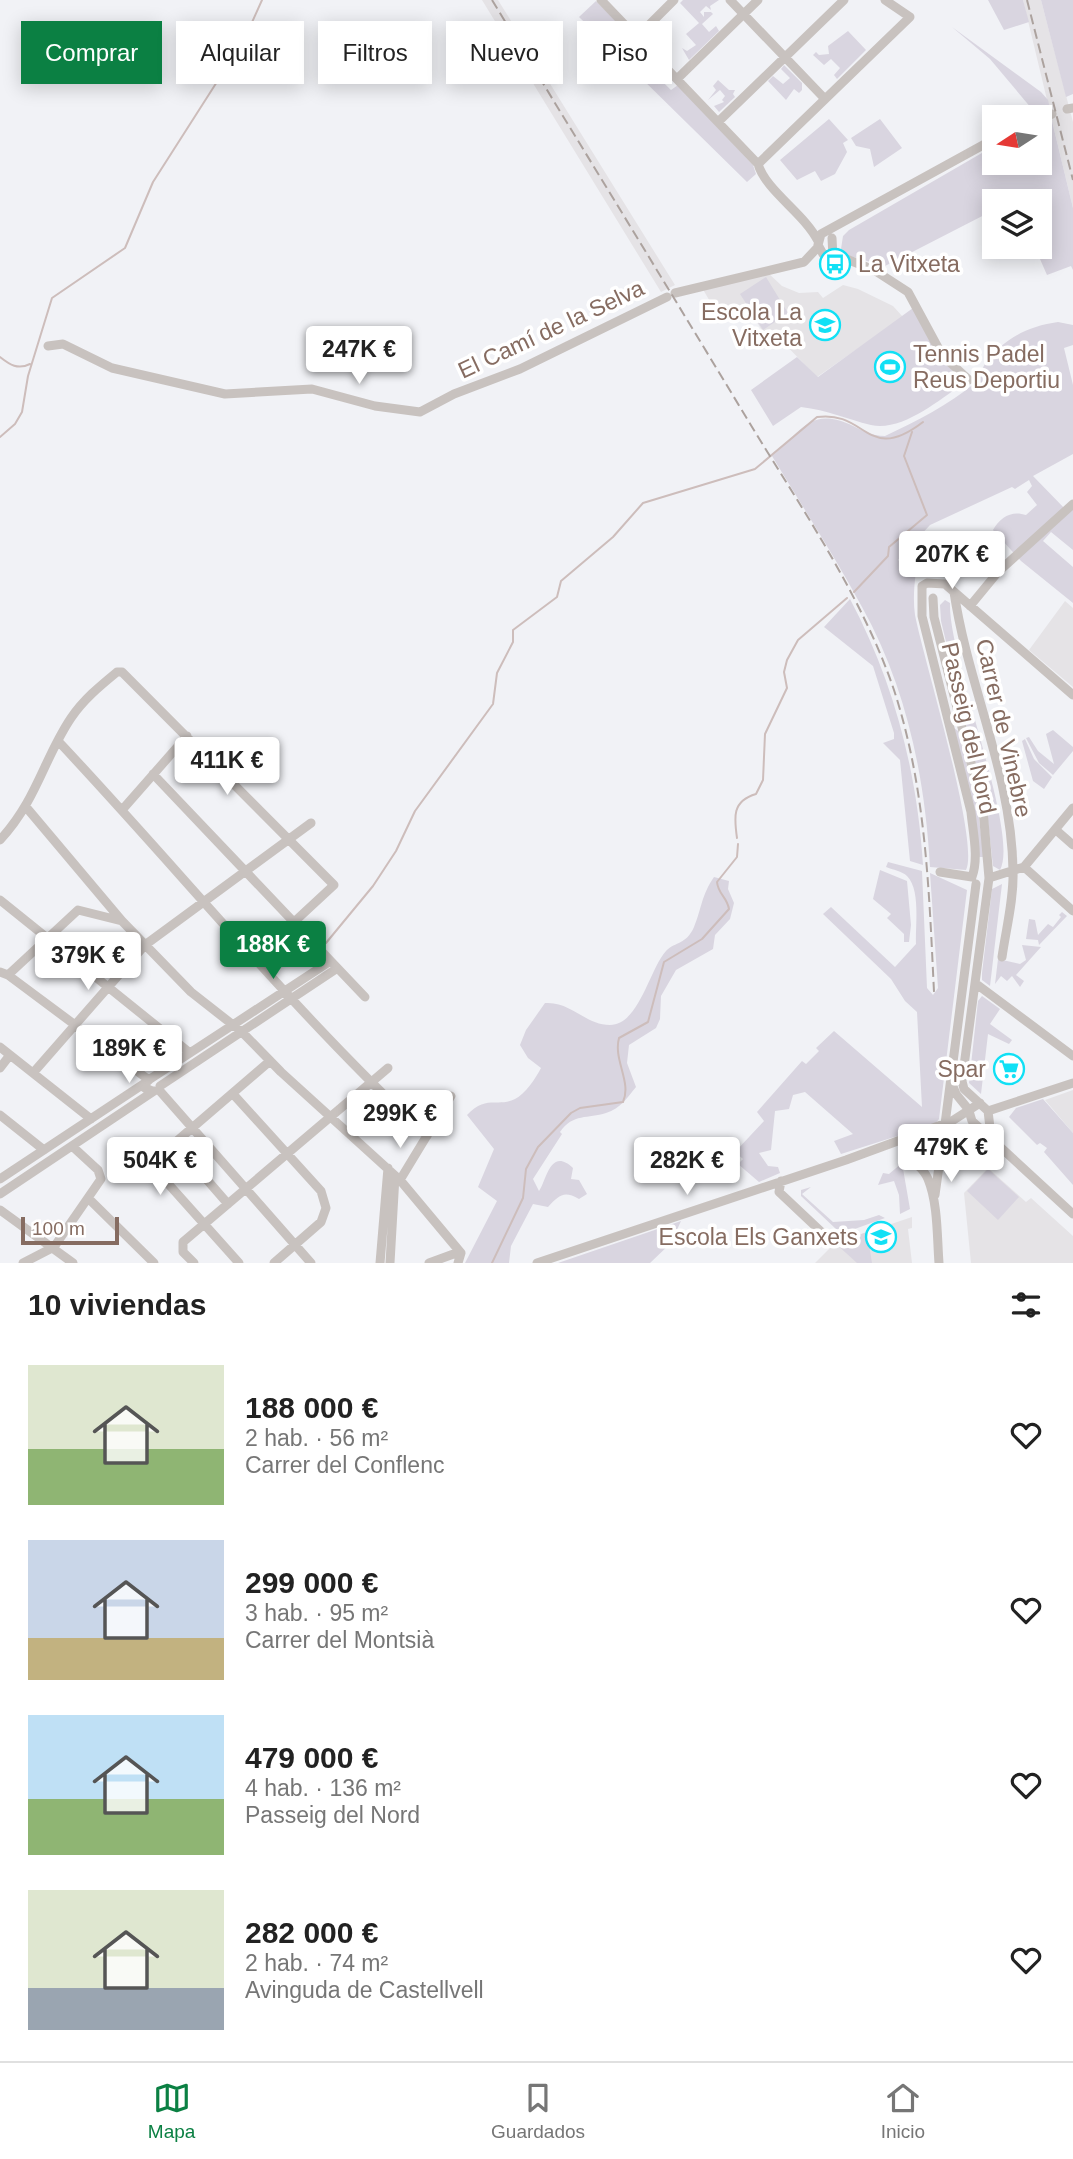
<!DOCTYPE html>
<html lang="es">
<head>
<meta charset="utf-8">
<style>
	:root { --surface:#fff; --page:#f2f2f2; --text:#222; --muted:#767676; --line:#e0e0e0; --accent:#0b8043 }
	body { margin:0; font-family:Arial,sans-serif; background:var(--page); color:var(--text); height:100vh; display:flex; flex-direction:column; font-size:26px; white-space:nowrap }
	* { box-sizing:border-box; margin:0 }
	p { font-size:23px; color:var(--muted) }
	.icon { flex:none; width:38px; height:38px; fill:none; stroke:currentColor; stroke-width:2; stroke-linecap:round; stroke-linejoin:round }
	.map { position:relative; height:1263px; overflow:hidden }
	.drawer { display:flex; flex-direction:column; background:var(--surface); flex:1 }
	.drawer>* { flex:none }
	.top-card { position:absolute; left:21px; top:21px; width:700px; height:63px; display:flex; gap:14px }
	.needle { width:46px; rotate:258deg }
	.controls { position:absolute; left:982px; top:105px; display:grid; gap:14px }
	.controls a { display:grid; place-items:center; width:70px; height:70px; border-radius:0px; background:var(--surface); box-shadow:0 4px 18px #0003; font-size:35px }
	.scale { position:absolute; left:21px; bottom:18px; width:98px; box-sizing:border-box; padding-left:7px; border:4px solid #866c61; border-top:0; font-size:19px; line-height:24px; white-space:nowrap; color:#866c61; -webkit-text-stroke:5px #fff; paint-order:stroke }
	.price { position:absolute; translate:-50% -60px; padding:0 16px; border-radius:7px; background:#fff; color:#222; font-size:23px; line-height:46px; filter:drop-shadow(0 2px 4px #0008) }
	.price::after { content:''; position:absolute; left:50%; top:42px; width:21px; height:16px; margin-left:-10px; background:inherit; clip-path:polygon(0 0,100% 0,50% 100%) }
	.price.active { background:var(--accent); color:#fff }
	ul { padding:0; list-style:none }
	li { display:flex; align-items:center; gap:21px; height:175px; padding:0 28px }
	li span { display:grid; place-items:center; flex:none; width:196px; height:140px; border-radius:0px; color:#555 }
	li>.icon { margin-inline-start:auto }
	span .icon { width:84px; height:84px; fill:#fffc; stroke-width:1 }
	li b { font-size:30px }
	h2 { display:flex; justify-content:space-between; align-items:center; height:84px; padding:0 28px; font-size:30px }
	.tag { padding:0 24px; border-radius:0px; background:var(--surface); box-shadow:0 4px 18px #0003; font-size:24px; line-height:63px }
	.tag.active { background:var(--accent); color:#fff }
	.dock { display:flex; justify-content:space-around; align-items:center; height:98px; border-top:2px solid var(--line); background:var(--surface); font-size:19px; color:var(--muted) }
	.dock a { display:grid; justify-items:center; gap:4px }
	.dock .active { color:var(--accent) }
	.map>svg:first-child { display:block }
	.built { fill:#e5e3e6 }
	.green { fill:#d9d5e0 }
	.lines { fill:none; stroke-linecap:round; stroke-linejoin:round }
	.stream { stroke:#cdbdbb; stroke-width:2 }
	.minor { stroke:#c8c2bf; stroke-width:9 }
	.rail { stroke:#aca29e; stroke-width:2; stroke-dasharray:10 5; stroke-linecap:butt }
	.labels { text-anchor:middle; stroke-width:7; stroke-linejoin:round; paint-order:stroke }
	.poi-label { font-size:23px; fill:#866c61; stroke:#fff; text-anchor:end }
	.street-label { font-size:23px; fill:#866c61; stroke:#fff }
</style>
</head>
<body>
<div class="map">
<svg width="1073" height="1263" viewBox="0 0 1073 1263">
	<rect width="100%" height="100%" fill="#f1f2f6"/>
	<path class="built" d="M482 0H498L675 285 661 292Z
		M1023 0H1041L1073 122V208Z
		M766 271 782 286 799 293 818 292 823 298 843 285 858 289 893 306 903 317 817 377 770 329 763 332 752 314 722 322 701 286Z
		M1065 601 1073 608V687L1029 650Z
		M1073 1090V1133L1045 1100Z
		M988 1168 1026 1202 1031 1198 1073 1236V1263H971L964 1193Z
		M912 1217V1228L908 1229 912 1263H815L835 1243Z"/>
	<path class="green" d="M683 0H719L710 6 711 10 706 6 700 12 704 17V12H711L713 14 702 24 709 32 716 26 719 31 689 60 682 48 687 51 696 45 686 34 699 23 680 3Z
		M988 0H1023L1029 22 1004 30Z
		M1041 0H1073V94L1066 97Z
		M596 1 630 35 626 46 671 90 678 85 753 165 756 174 747 182 579 17Z
		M952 27 1041 92 1048 100 1050 109 1037 115 990 59Z
		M848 31 866 50 837 79 834 75 840 68 831 59 824 65 813 55 816 52 819 55 829 54 828 46Z
		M784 65 802 83V90L799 93 794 89 786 100 768 81 773 76 783 84 790 78 781 69Z
		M718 80 729 90H735L733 94 735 97 719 112 714 106 724 102 722 100 725 96 720 90 708 100 716 90 713 86Z
		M829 119 848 140 843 143 847 152 835 174 821 181 815 171 797 180 780 160Z
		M880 119 902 148 874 167 870 149 856 146 851 138Z
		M1052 121 1073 208V270L1071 266 1047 275 1040 259 1045 257 1040 244V201H994V210L885 266 846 255 841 249 843 236 849 230 994 146V163H1040V126Z
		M766 277 788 313 763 330 740 294Z
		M913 308 961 385C938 401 901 432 871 425 846 419 828 410 801 407L773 426 751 390 797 357 818 377Z
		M1058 322 1073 325V345L1064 348 1073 385V454L1033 476 1069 513 1073 508V550L1051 532 1043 541 1073 567V603L1021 561 993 530C1000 517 1012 510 1026 515L1037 505 1027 492 1032 486 1029 480 1015 489 1012 487 930 525 898 560 916 572C914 586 913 601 915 615 923 657 980 843 966 870L930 867C925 776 906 686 862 607 834 555 802 506 772 456 801 433 808 407 849 424 862 430 871 436 885 436 917 421 948 405 975 383 980 378 981 370 985 364 1003 339 1028 326 1058 322Z
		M850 599C894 682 917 771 923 865L910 861 900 760 883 743 894 739V733L873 666 824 627Z
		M945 600 950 603C948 659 1020 834 1000 870L993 866 987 812 941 621 940 605Z
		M954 728 958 731 977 804 984 857H979Z
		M1053 730 1073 747V751L1053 775 1039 763 1026 738 1029 737 1038 751 1054 764 1046 734Z
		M1025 739 1034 759 1052 777 1044 789 1033 781 1022 741Z
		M888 862 922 871 927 988 933 995 938 988 930 873 967 890 939 1119 935 1124 841 1154 834 1141 853 1134 805 1092 793 1095 789 1109 775 1111 771 1150 759 1153 768 1166 778 1167 780 1173 759 1182 738 1164 743 1159 735 1152 764 1121 757 1112 802 1061 806 1064 819 1051 816 1048 834 1031 922 1107 917 1012 905 1001 891 979 823 914 831 907 895 967 916 944C915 926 921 890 907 876 902 871 893 870 886 867Z
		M880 870 907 881 911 925 909 942H904V934L887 918 891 914 873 899Z
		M714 877 729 881 728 889 734 903 730 919 715 935 713 949 676 970 661 996 660 1019 656 1028 629 1045 627 1063 636 1087C627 1098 621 1108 606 1113 588 1119 573 1113 560 1132L562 1134 533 1179 539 1191C546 1182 550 1146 573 1168L571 1179 579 1180 587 1194 579 1199C564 1190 559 1195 548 1207L533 1204 511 1246 509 1263H465L497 1201 478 1187 494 1149 467 1115C486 1094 498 1108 515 1099 525 1094 536 1078 541 1068L528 1058 520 1045 526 1030 545 1003C571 1001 585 1025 610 1025 639 1025 649 970 666 951 676 941 686 945 694 927 702 908 701 896 714 877Z
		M1002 884 990 986 982 980V973L992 889Z
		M1062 912 1067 916 1039 945 1038 940 1026 939 1029 919 1035 920 1038 935 1048 924 1053 927 1061 917 1059 915Z
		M1022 945 1041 947 1016 975 1024 981 1020 987 1012 976 1007 981 1001 976 995 984 998 959 1020 964 1026 960Z
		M982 996 1000 1009 990 1024 1012 1040 1009 1044 988 1034 981 1094 969 1083 978 1001Z
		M1043 1099 1073 1133V1185L1044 1152 1047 1148 1040 1143 1037 1145 1009 1117 1016 1108Z
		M902 1163 910 1209 900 1214 899 1195 894 1181 878 1185 883 1173 889 1174Z
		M988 1169 1019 1197 998 1220 967 1191Z
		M811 1187 802 1194 833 1222 864 1220 879 1215 885 1218 852 1230H837L801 1196V1190Z
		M681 1221 671 1243 650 1263H558Z
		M867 1232 872 1263H857L835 1243Z"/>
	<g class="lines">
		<path class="stream" d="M0 357C10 365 18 370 30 364
			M0 437 15 424 22 412 28 376 52 298 125 248 153 182 245 38 262 0
			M854 592 888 556 889 547 927 515 904 456 912 432
			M737 838C734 817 732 801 756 794L763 780 765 734 787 688 784 672 787 660 798 640 847 598
			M326 943 373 886 396 851 415 811 493 704 497 673 513 642V630L557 597 561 581 613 537 643 503 755 469 817 417C867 410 867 465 923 422
			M492 1263 523 1198 526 1169 538 1147 571 1113 580 1108 623 1102C632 1082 613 1060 619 1038L648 1022 664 962 702 939 729 909C727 897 718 894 717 882L737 857 738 844"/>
		<path class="minor" d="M601 0 758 164C766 191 804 213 818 241
			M730 0 825 99
			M637 37 674 0
			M677 79 758 0
			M1067 109 1073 108
			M1040 119 1052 114
			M718 122 844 0
			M758 164 910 17 885 0
			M832 238 833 257
			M823 254 818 245 821 234 994 139
			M823 254 839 256 874 270 908 292 942 355 969 380
			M675 293 804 262 818 247
			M48 346 63 344 112 368 225 394 312 389 375 406 420 412 454 394 520 369 667 297
			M954 592C968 686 1012 775 1013 871 1014 899 1006 929 1002 957
			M933 598 934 617 983 810 989 878 962 1081 964 1089 988 1111
			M970 606 998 572 1073 504
			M59 742C182 873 295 1013 427 1136
			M153 774 365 997
			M26 807 122 921
			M122 810 187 736
			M1056 830 1073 845
			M0 840C37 800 44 758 71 718 84 699 100 686 117 672H122L334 885 293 923
			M1024 867 1073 911
			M940 872 972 877
			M972 877C979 858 973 833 971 812L922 616V586L927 583 945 584 1073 695
			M989 878 1024 867 1073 808
			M0 900 190 1053
			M0 972 8 975 78 910 122 921 191 992 242 1032 281 1072 400 1180 461 1253 458 1263
			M8 975 149 1080
			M975 983 1073 1056
			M0 1047 91 1119
			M0 1068 10 1055
			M33 1073 145 945 311 823
			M952 1084 956 1094 969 1110
			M160 1086 336 969
			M159 1090 311 1263
			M152 1091 145 1088 147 1081 329 962
			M233 1094 321 1191 326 1208 321 1222 274 1263
			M969 1111 972 1121 1073 1214
			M988 1111 1073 1083
			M988 1111 991 1136
			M0 1115 44 1150
			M945 1124 976 884
			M917 1136 910 1141C908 1168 920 1160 928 1179 938 1203 937 1237 939 1263
			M175 1143 228 1204
			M919 1166 931 1164 941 1152 939 1130
			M0 1179 145 1083
			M400 1180 451 1096
			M781 1181 779 1192 831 1241
			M0 1194 154 1091
			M935 1195 941 1152
			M88 1198 154 1263
			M0 1210 73 1263
			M54 1247 101 1179 98 1170 72 1146
			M23 1263 54 1247
			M194 1263 183 1252V1242L388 1068
			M239 1263 155 1169 156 1159 270 1061
			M380 1263 388 1168
			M390 1263 395 1176
			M429 1263 459 1252
			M537 1263 846 1160 952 1121 980 1103"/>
		<path class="rail" d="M492 0C577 139 662 278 746 417 799 505 861 593 894 690 926 788 929 890 934 992
			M1027 0 1073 180"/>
	</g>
	<defs>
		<g id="bus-ring" transform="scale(1.575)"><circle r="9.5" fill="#fff" stroke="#11e0f5" stroke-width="1.5"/><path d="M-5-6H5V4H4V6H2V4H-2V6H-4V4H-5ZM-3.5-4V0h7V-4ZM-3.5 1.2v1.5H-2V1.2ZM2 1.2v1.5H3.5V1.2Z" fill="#11e0f5"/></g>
		<g id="school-ring" transform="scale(1.575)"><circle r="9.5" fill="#fff" stroke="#11e0f5" stroke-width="1.5"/><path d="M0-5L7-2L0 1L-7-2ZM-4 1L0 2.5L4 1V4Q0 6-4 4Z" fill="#11e0f5"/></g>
		<g id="stadium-ring" transform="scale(1.575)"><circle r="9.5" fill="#fff" stroke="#11e0f5" stroke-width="1.5"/><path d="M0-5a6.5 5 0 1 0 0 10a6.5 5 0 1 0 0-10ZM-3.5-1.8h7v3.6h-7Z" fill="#11e0f5"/></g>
		<g id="supermarket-ring" transform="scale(1.575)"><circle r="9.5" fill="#fff" stroke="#11e0f5" stroke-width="1.5"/><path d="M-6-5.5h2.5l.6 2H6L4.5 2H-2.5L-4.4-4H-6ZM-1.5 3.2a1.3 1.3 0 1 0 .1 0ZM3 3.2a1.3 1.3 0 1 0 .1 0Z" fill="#11e0f5"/></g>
	</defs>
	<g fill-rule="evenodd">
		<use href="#bus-ring" x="835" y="264"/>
		<use href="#school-ring" x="825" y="325"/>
		<use href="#stadium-ring" x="890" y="367"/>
		<use href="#supermarket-ring" x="1009" y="1069"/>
		<use href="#school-ring" x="881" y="1237"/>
	</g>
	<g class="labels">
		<g class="poi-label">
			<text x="858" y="272" text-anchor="start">La Vitxeta</text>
			<text x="802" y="320">Escola La<tspan x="802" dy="26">Vitxeta</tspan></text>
			<text x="913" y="362" text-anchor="start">Tennis Padel<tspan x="913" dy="26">Reus Deportiu</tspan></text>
			<text x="986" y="1077">Spar</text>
			<text x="858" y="1245">Escola Els Ganxets</text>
		</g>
		<g class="street-label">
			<text transform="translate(551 329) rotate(-25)" y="8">El Camí de la Selva</text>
			<text transform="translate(969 728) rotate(77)" y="8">Passeig del Nord</text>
			<text transform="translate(1004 728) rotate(77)" y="8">Carrer de Vinebre</text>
		</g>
	</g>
</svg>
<div class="controls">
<a><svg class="needle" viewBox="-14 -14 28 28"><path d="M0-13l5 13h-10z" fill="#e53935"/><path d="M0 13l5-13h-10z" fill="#767676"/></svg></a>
<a><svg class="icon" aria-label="layers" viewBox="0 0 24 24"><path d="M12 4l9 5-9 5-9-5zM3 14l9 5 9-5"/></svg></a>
</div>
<div class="scale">100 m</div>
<b class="price" style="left:359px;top:386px">247K €</b>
<b class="price" style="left:952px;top:591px">207K €</b>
<b class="price" style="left:227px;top:797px">411K €</b>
<b class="price active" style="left:273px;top:981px">188K €</b>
<b class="price" style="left:88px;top:992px">379K €</b>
<b class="price" style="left:129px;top:1085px">189K €</b>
<b class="price" style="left:400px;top:1150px">299K €</b>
<b class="price" style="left:951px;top:1184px">479K €</b>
<b class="price" style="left:160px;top:1197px">504K €</b>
<b class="price" style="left:687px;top:1197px">282K €</b>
<div class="top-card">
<a class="tag active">Comprar</a>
<a class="tag">Alquilar</a>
<a class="tag">Filtros</a>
<a class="tag">Nuevo</a>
<a class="tag">Piso</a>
</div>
</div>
<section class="drawer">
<h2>10 viviendas<svg class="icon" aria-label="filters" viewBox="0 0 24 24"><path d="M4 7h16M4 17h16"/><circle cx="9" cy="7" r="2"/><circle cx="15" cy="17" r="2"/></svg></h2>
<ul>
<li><span style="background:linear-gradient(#dfe7d0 60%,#8fb573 0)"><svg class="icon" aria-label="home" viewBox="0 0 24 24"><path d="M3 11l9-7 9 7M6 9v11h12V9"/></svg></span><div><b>188 000 €</b><p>2 hab. · 56 m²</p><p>Carrer del Conflenc</p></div><svg class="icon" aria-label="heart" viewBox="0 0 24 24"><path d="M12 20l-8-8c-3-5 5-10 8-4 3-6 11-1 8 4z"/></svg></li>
<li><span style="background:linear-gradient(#c9d6e8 70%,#c2b280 0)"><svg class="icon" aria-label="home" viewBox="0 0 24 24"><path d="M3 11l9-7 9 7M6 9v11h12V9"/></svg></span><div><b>299 000 €</b><p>3 hab. · 95 m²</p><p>Carrer del Montsià</p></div><svg class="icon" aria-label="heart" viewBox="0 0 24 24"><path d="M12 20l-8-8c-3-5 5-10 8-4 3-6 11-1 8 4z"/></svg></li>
<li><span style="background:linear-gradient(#bfe0f5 60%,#8fb573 0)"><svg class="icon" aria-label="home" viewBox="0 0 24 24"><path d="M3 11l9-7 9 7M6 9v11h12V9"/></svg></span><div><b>479 000 €</b><p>4 hab. · 136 m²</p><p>Passeig del Nord</p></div><svg class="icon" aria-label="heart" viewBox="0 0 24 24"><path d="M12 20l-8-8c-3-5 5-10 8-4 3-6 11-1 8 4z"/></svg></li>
<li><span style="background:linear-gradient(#dfe7d0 70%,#9aa5b1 0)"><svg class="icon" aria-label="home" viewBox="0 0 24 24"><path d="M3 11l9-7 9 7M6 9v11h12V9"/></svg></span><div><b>282 000 €</b><p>2 hab. · 74 m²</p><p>Avinguda de Castellvell</p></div><svg class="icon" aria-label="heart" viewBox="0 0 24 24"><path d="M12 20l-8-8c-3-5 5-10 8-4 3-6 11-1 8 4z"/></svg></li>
</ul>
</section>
<nav class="dock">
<a class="active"><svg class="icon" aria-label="map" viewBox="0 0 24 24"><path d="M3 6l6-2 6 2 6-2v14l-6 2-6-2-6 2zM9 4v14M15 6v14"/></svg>Mapa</a>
<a><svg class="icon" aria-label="saved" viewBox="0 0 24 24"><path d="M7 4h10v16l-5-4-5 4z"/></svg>Guardados</a>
<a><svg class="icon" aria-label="home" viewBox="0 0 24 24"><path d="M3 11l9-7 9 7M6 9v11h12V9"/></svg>Inicio</a>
</nav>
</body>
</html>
